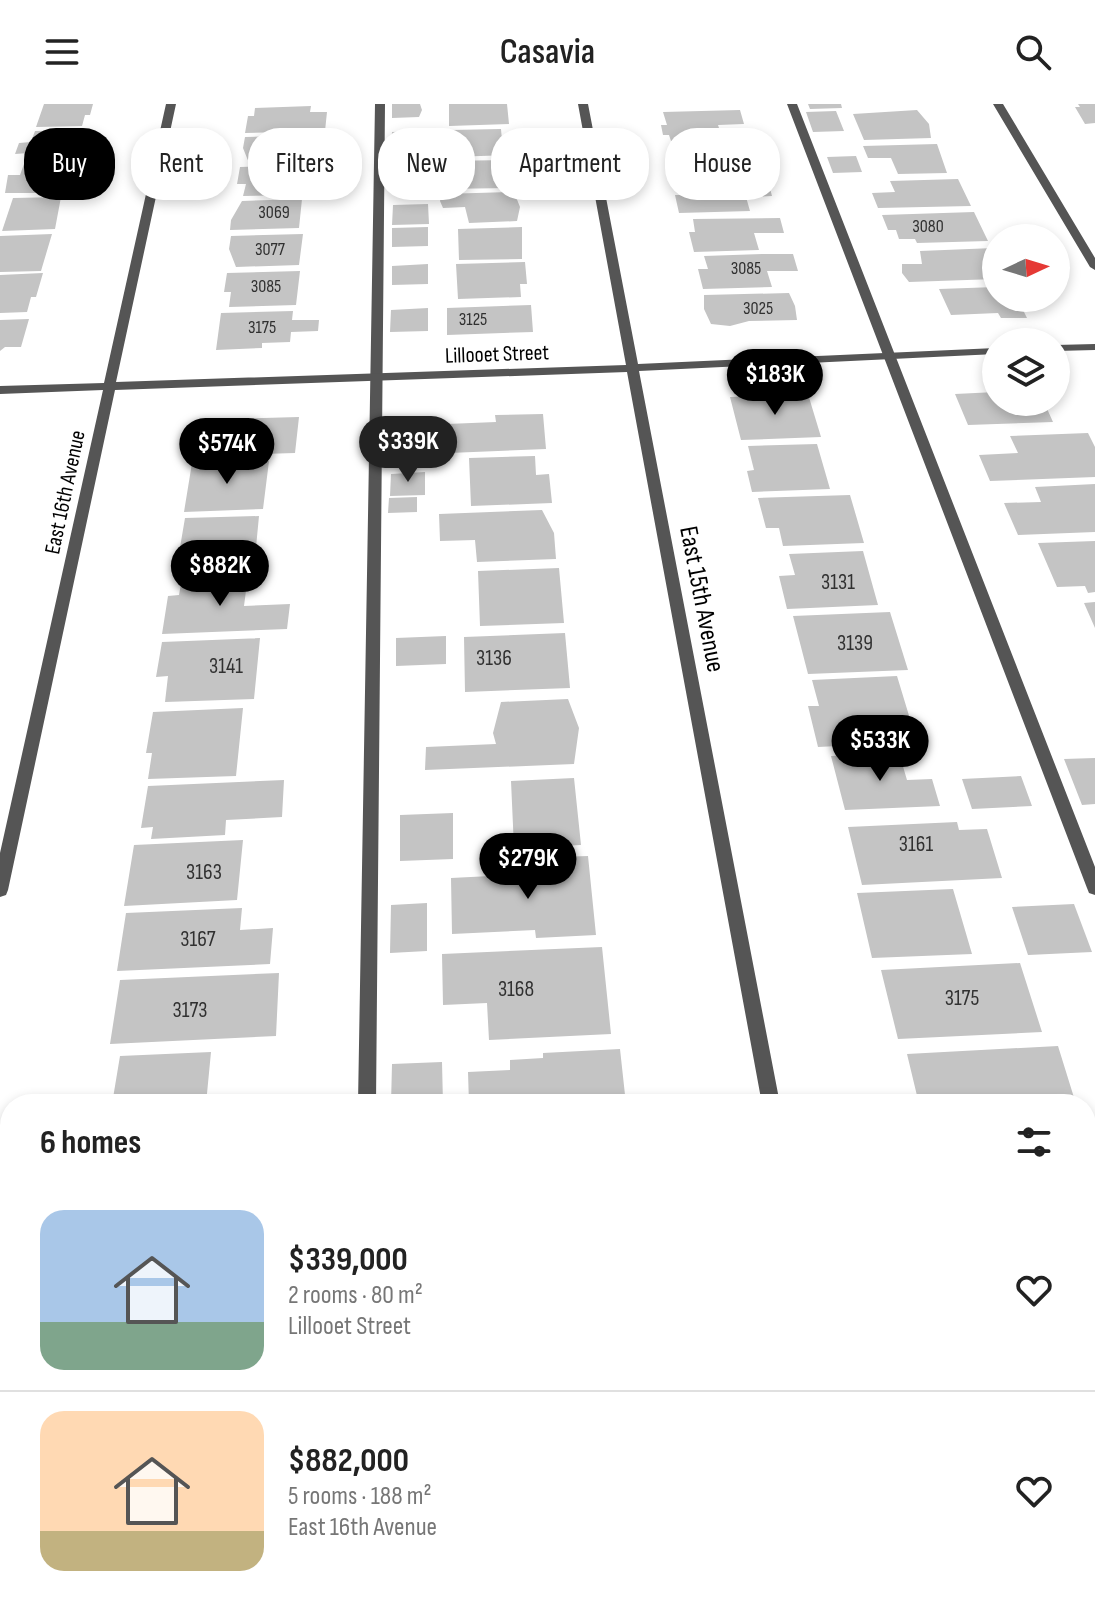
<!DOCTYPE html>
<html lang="en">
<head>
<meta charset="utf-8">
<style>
	:root { --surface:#fff; --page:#f2f2f2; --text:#222; --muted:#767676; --line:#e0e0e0; --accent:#000 }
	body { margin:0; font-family:"Sofia Sans Condensed",sans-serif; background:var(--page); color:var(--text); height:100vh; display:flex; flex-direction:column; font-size:30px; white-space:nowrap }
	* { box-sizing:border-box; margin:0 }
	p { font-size:26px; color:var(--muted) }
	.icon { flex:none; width:44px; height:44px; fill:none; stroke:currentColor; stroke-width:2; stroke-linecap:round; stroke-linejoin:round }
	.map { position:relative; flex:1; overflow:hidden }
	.drawer { position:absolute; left:0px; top:990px; width:1096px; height:512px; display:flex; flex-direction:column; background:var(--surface); border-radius:32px 32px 0 0; box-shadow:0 4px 12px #0003 }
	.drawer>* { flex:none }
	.banner { position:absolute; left:24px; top:24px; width:1048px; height:72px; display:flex; gap:16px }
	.needle { width:52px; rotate:86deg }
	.buttons { position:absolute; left:982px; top:120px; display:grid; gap:16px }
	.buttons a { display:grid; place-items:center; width:88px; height:88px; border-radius:50%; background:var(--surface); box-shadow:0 4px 12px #0003; font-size:40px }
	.price { position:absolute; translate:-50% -68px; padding:0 18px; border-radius:28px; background:var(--accent); color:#fff; font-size:26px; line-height:52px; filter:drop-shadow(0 2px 4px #0008) }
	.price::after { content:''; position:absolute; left:50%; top:48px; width:24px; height:18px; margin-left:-12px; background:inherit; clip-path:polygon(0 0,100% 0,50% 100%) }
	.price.on { background:#222; color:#fff }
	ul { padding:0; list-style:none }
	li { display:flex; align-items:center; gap:24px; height:200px; padding:0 40px }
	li+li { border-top:2px solid var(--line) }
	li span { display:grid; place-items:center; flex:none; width:224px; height:160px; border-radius:24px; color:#555 }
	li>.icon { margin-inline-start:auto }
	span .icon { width:96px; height:96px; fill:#fffc; stroke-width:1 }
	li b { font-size:34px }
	h2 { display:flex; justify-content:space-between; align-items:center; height:96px; padding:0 40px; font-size:34px }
	.tag { padding:0 28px; border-radius:32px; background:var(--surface); box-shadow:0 4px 12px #0003; font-size:28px; line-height:72px }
	.tag.on { background:var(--accent); color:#fff }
	header { display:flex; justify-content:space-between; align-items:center; height:104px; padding:0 40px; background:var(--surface); font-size:36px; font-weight:600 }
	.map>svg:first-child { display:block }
	.building { fill:#c4c4c4 }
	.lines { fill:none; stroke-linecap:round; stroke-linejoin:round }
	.service { fill:#555; fill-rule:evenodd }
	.minor { fill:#555; fill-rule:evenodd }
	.labels { text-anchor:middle; stroke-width:7; stroke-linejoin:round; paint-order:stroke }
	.far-number-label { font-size:18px; fill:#313131 }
	.far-street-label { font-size:22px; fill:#000; stroke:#fff }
	.number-label { font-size:22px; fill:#313131 }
	.street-label { font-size:26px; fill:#000; stroke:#fff }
</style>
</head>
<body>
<header><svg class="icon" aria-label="menu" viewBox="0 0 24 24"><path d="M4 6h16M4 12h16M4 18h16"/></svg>Casavia<svg class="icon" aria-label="search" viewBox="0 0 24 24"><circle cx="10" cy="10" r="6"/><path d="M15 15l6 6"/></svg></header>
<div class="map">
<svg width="1095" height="1502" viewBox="0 0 1095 1502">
	<rect width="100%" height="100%" fill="#fff"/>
	<path class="building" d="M44 0H93L90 11H85L82 22 36 23Z
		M392 0H420L422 6 419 13 392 14Z
		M449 0H507L509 20 449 22Z
		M808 0H841L842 4 810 5Z
		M1078 0H1095V19L1085 20 1075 3H1080Z
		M311 2 310 8H327L325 27 245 29 248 12H254L255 4Z
		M740 6 744 20 718 21 723 36 671 37 669 31H663L661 21H667L663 8Z
		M917 6 929 20 931 34 864 36 853 10Z
		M836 7 844 27 813 28 806 8Z
		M501 25 502 36H510L513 43 512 51 451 53V26Z
		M80 26 75 54 25 56 28 49 15 50 19 39 31 38 35 27Z
		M420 27 423 34 420 42 391 43 392 28Z
		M309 31 306 58 249 59 243 44 245 33Z
		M937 40 947 69 898 70 891 54H868L863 42Z
		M757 42 761 56H734L739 69 672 71 673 43Z
		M856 52 862 68 833 69 827 53Z
		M510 56 514 69 512 84 441 85 439 79 441 72H463V67L442 68 441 57Z
		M76 58 71 77H65L61 89H5L8 71H20L24 60Z
		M308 61 305 91 243 92 246 80H237L240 63Z
		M424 70V85L393 86 394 71Z
		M958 75 971 102 878 104 872 89 895 88 890 77Z
		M768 77 772 92 746 93 750 107 679 109 675 91H684L681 79Z
		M514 88 520 103 517 117 469 119 465 103 443 104 440 97 442 90Z
		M61 93 55 125 2 127 13 94Z
		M302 95 299 124 230 126 231 116 242 97Z
		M428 100 429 120 392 121 393 101Z
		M974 108 988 137 917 139 915 135H899L896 126H888L882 111Z
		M780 114 784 129H754L759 146 694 148 689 128H695L693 115Z
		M428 123V142L392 143V124Z
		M522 123V155L459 156 458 125Z
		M52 130 41 167 0 168V132Z
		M303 130 299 161 236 163 229 145 231 132Z
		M994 144 996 175 909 178 902 169V160H922L920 147Z
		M762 150H793L798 167H767L772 183 703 185 698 165H708L704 152Z
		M525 158 527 180H520L521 193 458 195 456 160Z
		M428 160V180L392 181V162Z
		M300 167 296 201 229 203 231 188H224L227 169Z
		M43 169 36 193H31L27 208 0 209V171Z
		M996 183V194H1017L1027 214H1001L998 209 951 211 939 185Z
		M789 189 795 202 797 216 749 217 730 222 711 220 704 205V191Z
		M531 201 533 228 447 231V204Z
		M428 204V227L390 228 391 206Z
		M293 207 292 216H319L318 227 291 228 290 238 262 239V244L216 246 221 209Z
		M29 215 21 243H5L0 247V216Z
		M996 288V298H1044L1053 318 968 321 955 290Z
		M808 290 821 333 741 336 730 293Z
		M543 310 546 345 449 349 447 320 496 318 495 311Z
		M299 313 295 349 193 352 199 316Z
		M433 325 434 351 390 353 391 326Z
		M1088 329 1095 343V373L990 377 979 351 1018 349 1010 332Z
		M817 340 830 385 752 388 747 367 754 366 748 342Z
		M535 352 536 371 549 370 552 399 471 402 469 354Z
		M269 357 263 405 184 408 192 359Z
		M425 368V391L390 392 391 370Z
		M1095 380V428L1018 431 1004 399 1041 398 1035 383Z
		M850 391 864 439 783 442 779 424H766L758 394Z
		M417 393V408L388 409 389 394Z
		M542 406 554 429 556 455 477 458 475 436 440 437 439 410Z
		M259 412 254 464 176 467 185 414Z
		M1095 437V488L1088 489 1085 482 1057 483 1038 439Z
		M863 447 878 501 787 505 779 472 795 471 789 450Z
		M559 464 564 519 480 522 478 467Z
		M248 471 244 502 290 500 287 525 162 530 168 492 179 491 182 474Z
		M1095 498V524L1084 499Z
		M890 508 908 566 808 570 793 512Z
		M565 529 570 584 465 588 464 533Z
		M446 532V560L396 562V534Z
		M260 534 254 595 165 598 168 572 156 573 162 538Z
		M897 572 917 638 818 643 808 602H819L812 576Z
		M568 595 579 624 574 660 425 666 426 643 496 640 493 629 501 598Z
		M243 604 236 672 148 675 152 649H146L153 608Z
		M899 649 907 676 932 675 940 702 845 706 831 652Z
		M1095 654V700L1082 701 1064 655Z
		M1021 672 1032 702 972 705 962 675Z
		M574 674 581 741 514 744 511 677Z
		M284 676 282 713 226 716 225 731 151 735 153 723 141 724 148 682Z
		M453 709V755L400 757V711Z
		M957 718 959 726 987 725 1002 774 862 781 848 723Z
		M243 736 237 796 124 802 134 741Z
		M588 752 596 831 536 834 535 826 452 830 451 774 531 770 530 754Z
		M953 785 972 850 872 854 857 789Z
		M427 799V847L390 849 391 801Z
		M1074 800 1092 848 1028 851 1012 803Z
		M242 804 240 826 273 824 270 860 117 867 126 809Z
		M602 843 611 930 489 936 487 899 443 901 442 850Z
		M1020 859 1042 928 898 935 881 866Z
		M279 869 276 932 110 940 120 876Z
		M1058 942 1076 1000H919L907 950Z
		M620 945 626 1000H469L468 968 510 966V956L543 954V949Z
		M211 948 206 1000H112L120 952Z
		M442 958 443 1000H391L392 960Z"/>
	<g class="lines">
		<path class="service" d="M375 0H385L376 1000H358Z
			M787 0H797L1095 763V791L1089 789 1087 784Z
			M350 1492H372V1502H350Z"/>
		<path class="minor" d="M166 0H176L116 278 626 261 578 0H588L638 260 996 244V250L639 267 780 1000H762L627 268 115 286 8 786 6 791 0 793V749L103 286 0 290V282L104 279Z
			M993 0H1003L1095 154V166L1090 163Z
			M1095 240V246L1056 247V241Z
			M1086 1352H1095V1374H1086Z
			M10 1426V1448L0 1449V1427Z
			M880 1492H902L904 1502H882Z"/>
	</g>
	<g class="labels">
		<g class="far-number-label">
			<text x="274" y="114">3069</text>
			<text x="928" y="128">3080</text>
			<text x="270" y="151">3077</text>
			<text x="746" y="170">3085</text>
			<text x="266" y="188">3085</text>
			<text x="758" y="210">3025</text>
			<text x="473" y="221">3125</text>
			<text x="262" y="229">3175</text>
		</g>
		<g class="far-street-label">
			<text transform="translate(497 249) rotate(-2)" y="8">Lillooet Street</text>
			<text transform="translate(64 388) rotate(-78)" y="8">East 16th Avenue</text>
		</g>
		<g class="number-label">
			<text x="838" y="485">3131</text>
			<text x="855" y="546">3139</text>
			<text x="494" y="561">3136</text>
			<text x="226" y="569">3141</text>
			<text x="916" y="747">3161</text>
			<text x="204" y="775">3163</text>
			<text x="198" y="842">3167</text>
			<text x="516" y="892">3168</text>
			<text x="962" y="901">3175</text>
			<text x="190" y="913">3173</text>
		</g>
		<g class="street-label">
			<text transform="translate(703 495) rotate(79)" y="9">East 15th Avenue</text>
		</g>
	</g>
</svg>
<div class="buttons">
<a><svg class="needle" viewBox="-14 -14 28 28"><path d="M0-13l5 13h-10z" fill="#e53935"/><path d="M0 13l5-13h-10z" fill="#767676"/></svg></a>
<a><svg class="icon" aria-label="layers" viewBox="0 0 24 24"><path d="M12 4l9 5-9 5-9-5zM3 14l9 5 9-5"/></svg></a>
</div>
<b class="price" style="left:775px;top:313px">$183K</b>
<b class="price on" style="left:408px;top:380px">$339K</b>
<b class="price" style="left:227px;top:382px">$574K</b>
<b class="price" style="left:220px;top:504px">$882K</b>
<b class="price" style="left:880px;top:679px">$533K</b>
<b class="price" style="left:528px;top:797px">$279K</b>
<div class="banner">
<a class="tag on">Buy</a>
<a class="tag">Rent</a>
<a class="tag">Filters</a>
<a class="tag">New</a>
<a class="tag">Apartment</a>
<a class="tag">House</a>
</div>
<section class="drawer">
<h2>6 homes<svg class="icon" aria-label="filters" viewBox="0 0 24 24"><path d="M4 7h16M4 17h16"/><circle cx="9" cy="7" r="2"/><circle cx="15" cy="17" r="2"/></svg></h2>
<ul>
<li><span style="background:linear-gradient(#a9c7e8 70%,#7fa58c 0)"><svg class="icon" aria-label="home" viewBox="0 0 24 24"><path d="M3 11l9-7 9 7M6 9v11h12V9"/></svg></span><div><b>$339,000</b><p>2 rooms · 80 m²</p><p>Lillooet Street</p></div><svg class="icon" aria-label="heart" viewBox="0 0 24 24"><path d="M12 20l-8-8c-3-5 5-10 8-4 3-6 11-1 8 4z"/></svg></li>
<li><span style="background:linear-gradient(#ffd9b3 75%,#c2b280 0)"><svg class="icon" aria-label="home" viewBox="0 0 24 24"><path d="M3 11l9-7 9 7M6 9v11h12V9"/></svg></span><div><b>$882,000</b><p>5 rooms · 188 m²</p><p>East 16th Avenue</p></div><svg class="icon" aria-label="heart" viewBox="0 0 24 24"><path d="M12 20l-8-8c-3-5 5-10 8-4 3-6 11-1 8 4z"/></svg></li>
</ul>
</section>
</div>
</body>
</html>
